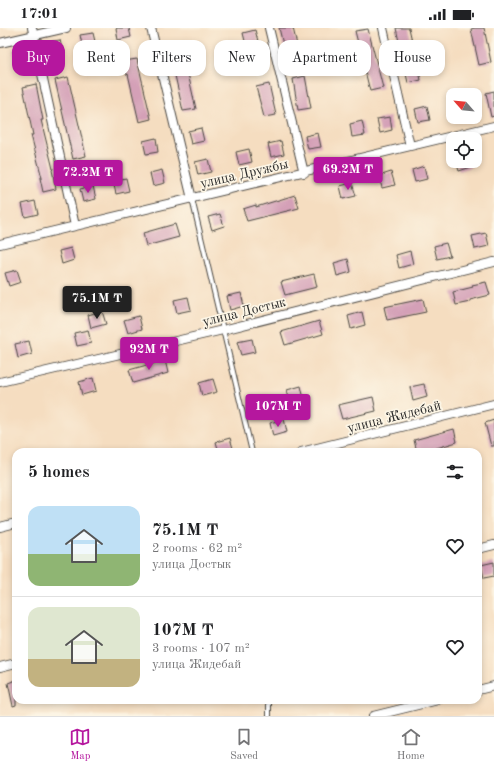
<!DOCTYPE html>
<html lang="en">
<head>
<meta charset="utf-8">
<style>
	:root { --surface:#fff; --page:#f6f6f6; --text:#202124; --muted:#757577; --line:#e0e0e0; --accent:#b5179e }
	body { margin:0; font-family:"Old Standard TT",serif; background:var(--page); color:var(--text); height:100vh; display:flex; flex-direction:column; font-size:15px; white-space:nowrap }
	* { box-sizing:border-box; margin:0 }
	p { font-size:13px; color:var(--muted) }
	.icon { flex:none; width:22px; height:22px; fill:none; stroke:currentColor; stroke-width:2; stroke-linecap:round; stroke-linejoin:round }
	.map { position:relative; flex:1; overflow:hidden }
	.panel { position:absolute; left:12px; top:420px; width:470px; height:256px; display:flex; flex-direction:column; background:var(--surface); border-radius:12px; box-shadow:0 2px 6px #0003 }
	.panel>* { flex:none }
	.top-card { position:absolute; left:12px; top:12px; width:470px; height:36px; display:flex; gap:8px }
	.needle { width:26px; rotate:297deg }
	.controls { position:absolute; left:446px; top:60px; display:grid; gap:8px }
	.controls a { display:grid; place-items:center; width:36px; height:36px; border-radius:8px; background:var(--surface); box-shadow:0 2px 6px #0003; font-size:20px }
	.price { position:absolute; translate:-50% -34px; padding:0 9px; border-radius:4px; background:var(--accent); color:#fff; font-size:13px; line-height:26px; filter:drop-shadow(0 1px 2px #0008) }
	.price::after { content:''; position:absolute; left:50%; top:24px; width:12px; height:9px; margin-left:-6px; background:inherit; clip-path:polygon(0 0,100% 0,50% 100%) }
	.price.active { background:#222; color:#fff }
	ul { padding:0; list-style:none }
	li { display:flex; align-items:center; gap:12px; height:100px; padding:0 16px }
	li+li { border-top:1px solid var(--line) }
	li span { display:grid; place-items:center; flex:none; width:112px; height:80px; border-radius:12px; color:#555 }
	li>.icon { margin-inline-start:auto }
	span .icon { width:48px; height:48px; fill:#fffc; stroke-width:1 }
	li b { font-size:17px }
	h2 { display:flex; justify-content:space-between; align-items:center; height:48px; padding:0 16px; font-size:17px }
	.chip { padding:0 14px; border-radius:12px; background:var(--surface); box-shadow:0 2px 6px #0003; font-size:14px; line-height:36px }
	.chip.active { background:var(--accent); color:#fff }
	.status { display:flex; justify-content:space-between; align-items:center; height:28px; padding:0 20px; background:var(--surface); direction:ltr }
	.status svg { height:11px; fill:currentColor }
	.tab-bar { display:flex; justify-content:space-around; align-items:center; height:56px; border-top:1px solid var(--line); background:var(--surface); font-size:11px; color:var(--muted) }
	.tab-bar a { display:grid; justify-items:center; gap:2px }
	.tab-bar .active { color:var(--accent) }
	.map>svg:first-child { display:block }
	.building { fill:#d4a0b7 }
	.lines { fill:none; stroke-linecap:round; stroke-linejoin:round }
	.lane-casing { stroke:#494641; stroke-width:6 }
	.street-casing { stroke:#494641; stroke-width:10 }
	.lane { stroke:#fff; stroke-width:4 }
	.street { stroke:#fff; stroke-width:8 }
	.labels { text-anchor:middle; stroke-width:3.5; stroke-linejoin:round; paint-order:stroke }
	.street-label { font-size:14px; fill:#2b2b2b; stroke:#fcf5e5 }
</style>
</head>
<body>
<div class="status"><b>17:01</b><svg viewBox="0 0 49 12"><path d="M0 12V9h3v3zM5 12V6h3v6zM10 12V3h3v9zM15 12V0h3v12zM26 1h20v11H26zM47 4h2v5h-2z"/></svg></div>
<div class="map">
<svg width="494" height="688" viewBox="0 0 494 688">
	<rect width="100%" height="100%" fill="#fcf5e5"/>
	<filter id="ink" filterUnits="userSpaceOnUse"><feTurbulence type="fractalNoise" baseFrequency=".025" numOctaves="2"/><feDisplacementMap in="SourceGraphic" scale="8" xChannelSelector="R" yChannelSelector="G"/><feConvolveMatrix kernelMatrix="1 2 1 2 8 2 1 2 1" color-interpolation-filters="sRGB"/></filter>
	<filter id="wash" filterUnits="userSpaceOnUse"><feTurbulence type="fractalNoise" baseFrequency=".012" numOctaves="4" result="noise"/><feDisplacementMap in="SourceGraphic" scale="16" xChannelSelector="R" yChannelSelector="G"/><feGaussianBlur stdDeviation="0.9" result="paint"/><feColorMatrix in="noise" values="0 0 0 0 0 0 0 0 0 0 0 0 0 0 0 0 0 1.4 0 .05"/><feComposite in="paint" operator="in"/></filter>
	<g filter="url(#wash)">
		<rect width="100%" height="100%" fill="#f5ddc0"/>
		<g id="blocks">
			<path class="building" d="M116 0H129L131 9 118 12Z
				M279 0H293L300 30 287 33Z
				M396 0H409L421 52 408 55Z
				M475 0H484L491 34 479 37 471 1Z
				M368 1 383 60 370 63 355 3Z
				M255 2 265 39 252 41 243 5Z
				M93 5 96 18 83 21 80 7Z
				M60 12 63 25 50 28 47 14Z
				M182 19 196 81 183 83 169 21Z
				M26 20 29 33 16 36 13 23Z
				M137 31 151 91 139 94 128 46 127 47 124 33Z
				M305 48 311 80 298 82 293 51Z
				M68 49 86 128 73 131 55 52Z
				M36 56 43 92H41L53 141 52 142 56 161 43 164 40 150H42L31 107H33L23 59Z
				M269 56 276 87 264 89 256 59Z
				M494 63V88L491 89 486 65Z
				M427 78 430 92 418 94 415 81Z
				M390 89 392 102 380 105 377 91Z
				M362 93 365 107 352 109 350 96Z
				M201 100 204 113 191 116 188 103Z
				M318 105 321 119 308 121 305 108Z
				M156 110 158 124 146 126 143 113Z
				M281 113 284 126 271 129 268 116Z
				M249 121 252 134 239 137 236 124Z
				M208 131 211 144 198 147 195 134Z
				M456 133H470L471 139 459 143Z
				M424 138 427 151 415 154 412 142Z
				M162 142 165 155 153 158 150 145Z
				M391 144 395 157 382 160 379 148Z
				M126 150 129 163 116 166 113 153Z
				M352 155 356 168 343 171 340 158Z
				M93 158 96 171 83 174 80 161Z
				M295 167 299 180 247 193 243 181 256 177V179Z
				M35 173 38 186 25 189 22 176Z
				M220 186 224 198 212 202 208 189Z
				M175 196 179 209 146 218 143 205Z
				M486 205 489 218 475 221 472 208Z
				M446 215 450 228 437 231 434 218Z
				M71 220 74 232 62 236 59 223Z
				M410 223 413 236 399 240 396 227Z
				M348 231 351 244 337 248 334 235Z
				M17 242 21 254 9 258 5 245Z
				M314 246 317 259 285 267 281 254Z
				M486 254 490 267 470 272V274L456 277 453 264 473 259 472 257Z
				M241 265 244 278 230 282 227 268Z
				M188 269 191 282 177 285 174 272Z
				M423 271 426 284 387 292 384 279Z
				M102 283 106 296 91 300 88 287Z
				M362 284 365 297 351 301 348 288Z
				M139 288 142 301 128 305 124 292Z
				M319 293 323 306 285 317 281 304Z
				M88 302 91 315 77 318 74 305Z
				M252 311 255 324 241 327 237 314Z
				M29 313 32 326 18 330 15 316Z
				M165 332 168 345 133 355 129 342Z
				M93 350 96 363 82 367 79 354Z
				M213 351 217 364 202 368 199 355Z
				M424 356 427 369 413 373 410 359Z
				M301 358 304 371 290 375 287 362Z
				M373 369 376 383 342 391 338 377Z
				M284 391 287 404 273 408 270 395Z
				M494 392V418H491L485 395Z
				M454 401 457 414 423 424H417L414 412Z
				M230 410 234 424H219L216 414Z
				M494 534V548L484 550 481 537Z
				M16 652V677L13 678 8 655Z"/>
		</g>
	</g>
	<g filter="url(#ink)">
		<use href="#blocks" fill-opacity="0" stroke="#494641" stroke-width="1"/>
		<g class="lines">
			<g class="lane-casing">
				<path id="lane" d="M192 171 252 424
					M269 672V688"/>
			</g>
			<g class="street-casing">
				<path id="street" d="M32 0 75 198
					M151 0 192 171
					M269 0 304 145
					M383 0 410 118
					M0 15 66 0
					M0 216 494 98
					M0 354 223 302 494 234
					M301 424 494 376
					M0 499 16 495
					M478 521 494 517
					M0 639 16 635
					M478 662 494 658
					M373 688 438 672"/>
			</g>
			<use href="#lane" class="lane"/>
			<use href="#street" class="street"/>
		</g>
	</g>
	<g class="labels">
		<g class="street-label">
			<text transform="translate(244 145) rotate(-13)" y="5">улица Дружбы</text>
			<text transform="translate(244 283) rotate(-14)" y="5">улица Достык</text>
			<text transform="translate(394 388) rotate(-14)" y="5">улица Жидебай</text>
		</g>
	</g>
</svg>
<div class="controls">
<a><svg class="needle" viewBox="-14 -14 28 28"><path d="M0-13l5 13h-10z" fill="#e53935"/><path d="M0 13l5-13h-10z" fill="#757577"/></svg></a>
<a><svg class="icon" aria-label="locate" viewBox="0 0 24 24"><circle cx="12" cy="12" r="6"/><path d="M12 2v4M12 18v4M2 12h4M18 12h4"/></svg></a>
</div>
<b class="price" style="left:348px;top:163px">69.2M ₸</b>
<b class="price" style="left:88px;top:166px">72.2M ₸</b>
<b class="price active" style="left:97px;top:292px">75.1M ₸</b>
<b class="price" style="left:149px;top:343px">92M ₸</b>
<b class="price" style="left:278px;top:400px">107M ₸</b>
<div class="top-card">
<a class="chip active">Buy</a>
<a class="chip">Rent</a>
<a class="chip">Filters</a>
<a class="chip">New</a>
<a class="chip">Apartment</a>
<a class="chip">House</a>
</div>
<section class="panel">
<h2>5 homes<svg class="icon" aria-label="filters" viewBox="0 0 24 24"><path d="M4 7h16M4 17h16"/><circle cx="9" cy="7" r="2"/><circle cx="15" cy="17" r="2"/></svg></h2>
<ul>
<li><span style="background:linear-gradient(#bfe0f5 60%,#8fb573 0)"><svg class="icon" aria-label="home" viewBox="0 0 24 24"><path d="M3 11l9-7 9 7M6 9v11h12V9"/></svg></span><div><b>75.1M ₸</b><p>2 rooms · 62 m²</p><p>улица Достык</p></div><svg class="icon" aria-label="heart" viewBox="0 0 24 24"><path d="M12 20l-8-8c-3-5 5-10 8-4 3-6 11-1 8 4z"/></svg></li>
<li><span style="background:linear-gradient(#dfe7d0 65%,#c2b280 0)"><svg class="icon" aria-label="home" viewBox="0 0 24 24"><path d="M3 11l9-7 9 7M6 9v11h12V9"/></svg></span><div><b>107M ₸</b><p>3 rooms · 107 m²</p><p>улица Жидебай</p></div><svg class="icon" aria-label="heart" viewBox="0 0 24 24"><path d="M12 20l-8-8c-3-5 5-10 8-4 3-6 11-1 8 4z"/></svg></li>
</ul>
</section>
</div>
<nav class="tab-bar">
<a class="active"><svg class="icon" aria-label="map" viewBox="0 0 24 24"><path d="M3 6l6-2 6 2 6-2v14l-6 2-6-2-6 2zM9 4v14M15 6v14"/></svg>Map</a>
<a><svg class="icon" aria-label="saved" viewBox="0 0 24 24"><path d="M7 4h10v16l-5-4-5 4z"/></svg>Saved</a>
<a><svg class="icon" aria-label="home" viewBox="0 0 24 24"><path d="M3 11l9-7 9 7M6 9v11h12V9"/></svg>Home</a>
</nav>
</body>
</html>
